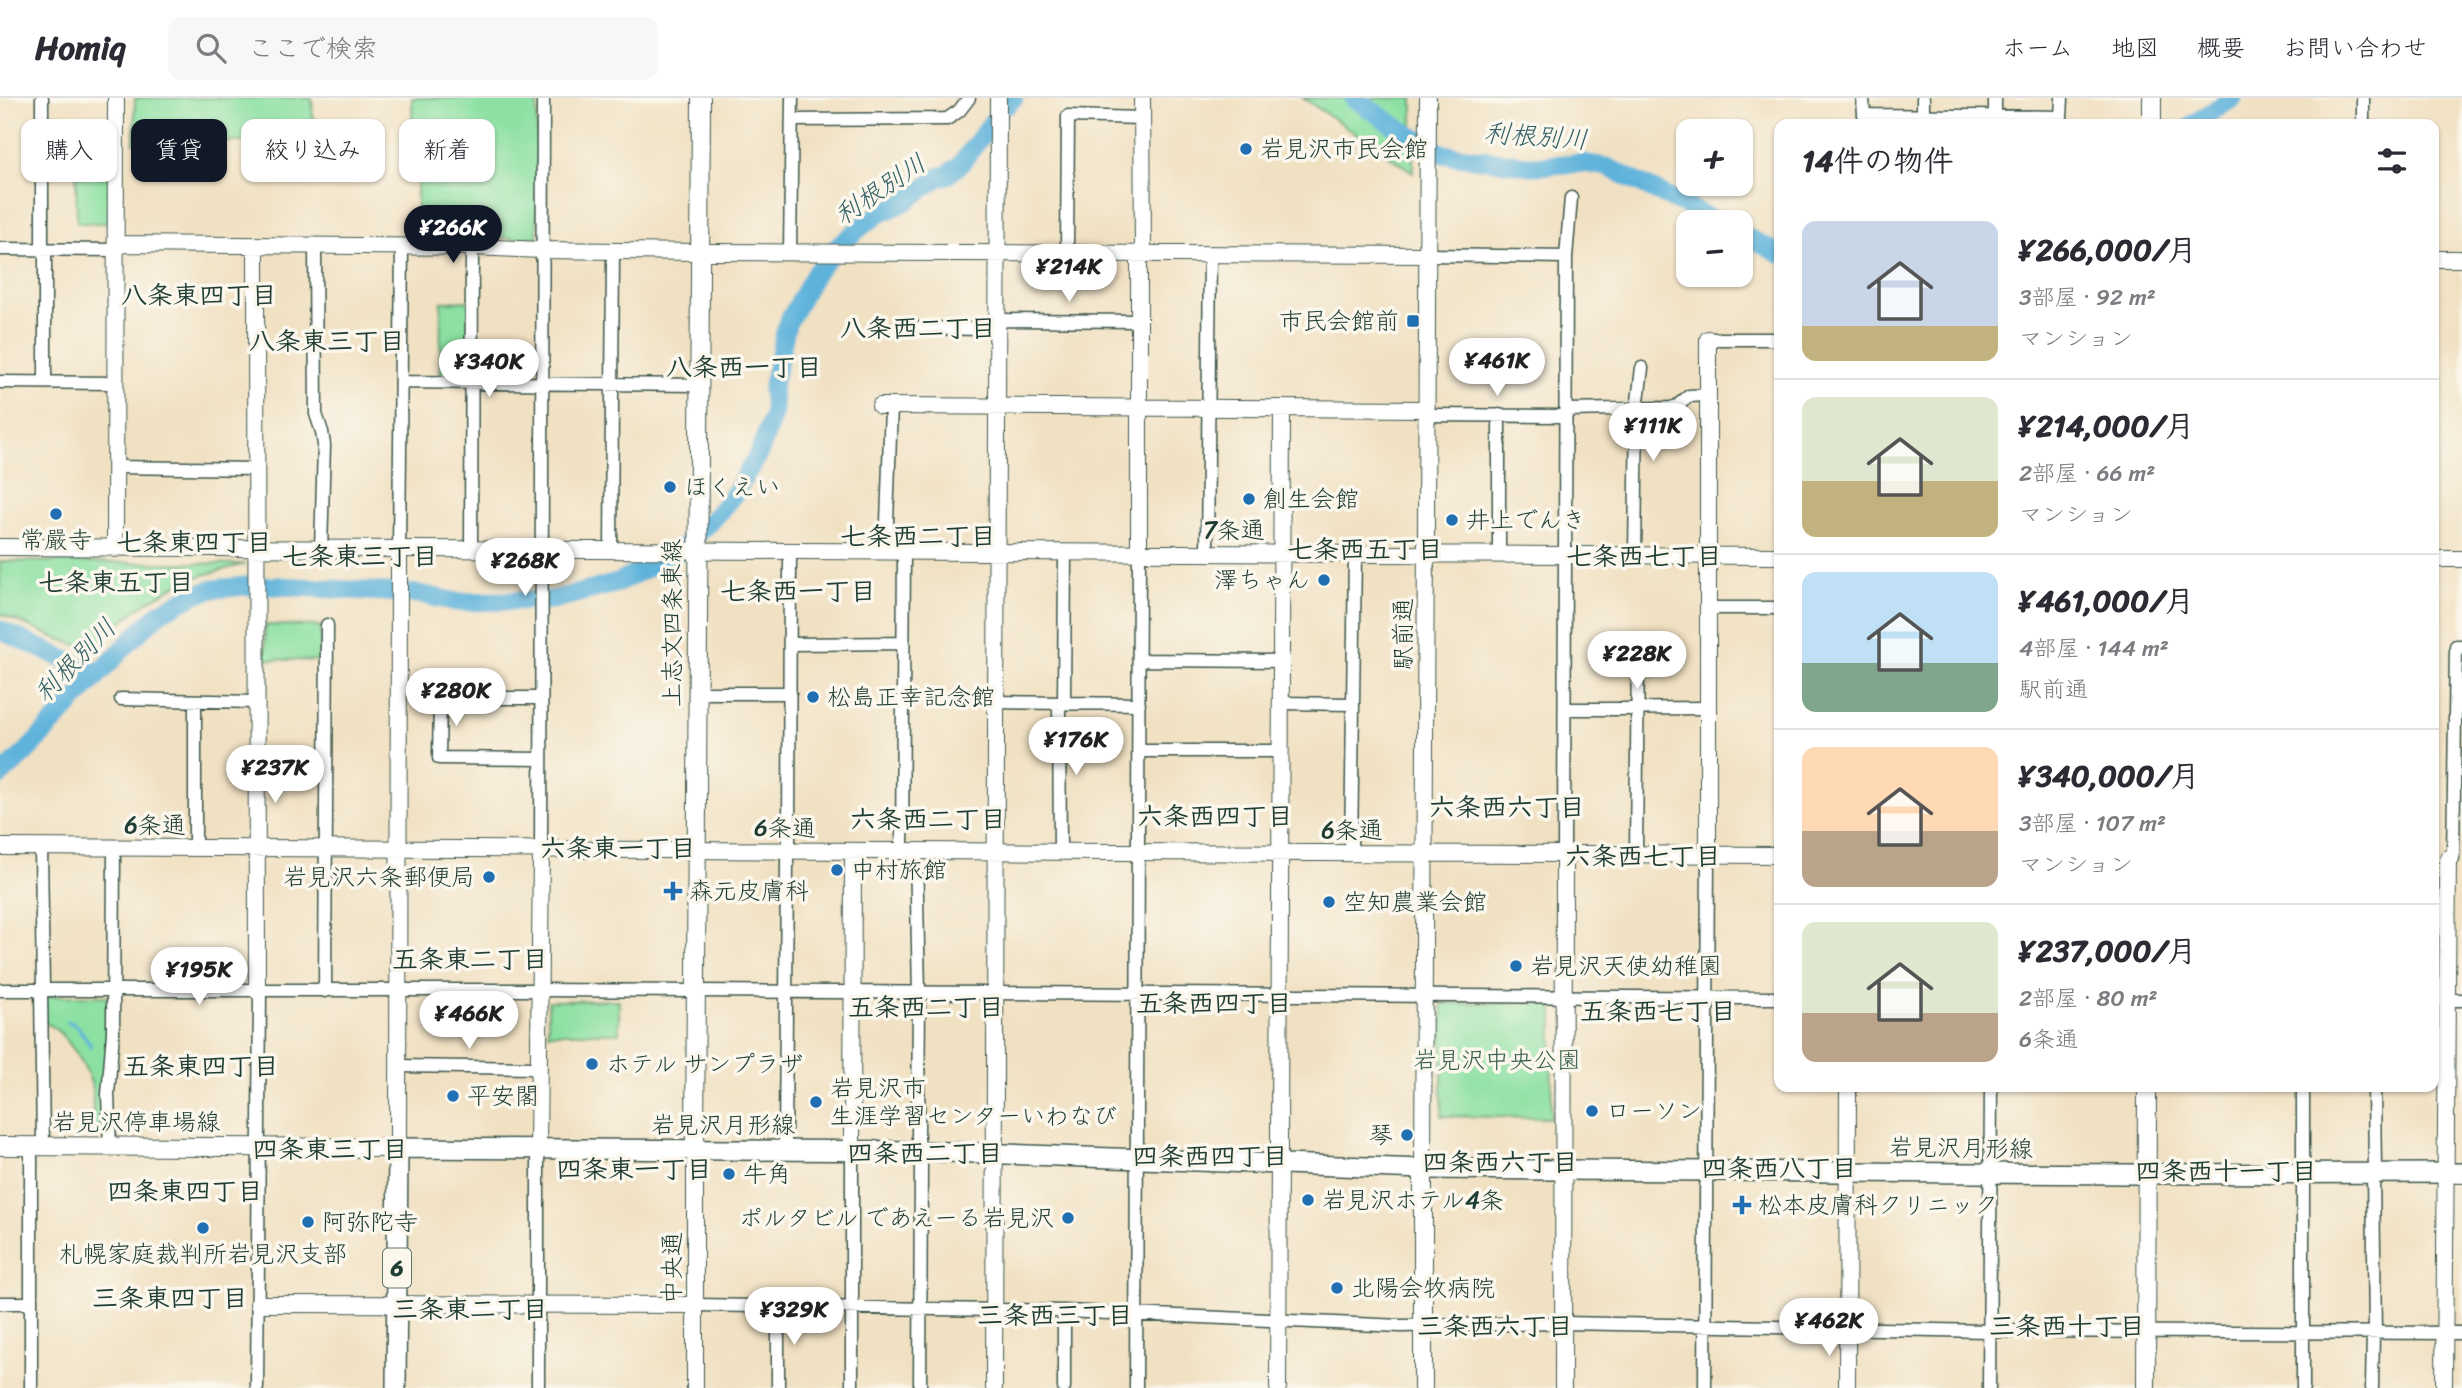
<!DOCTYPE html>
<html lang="ja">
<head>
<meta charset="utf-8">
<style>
	:root { --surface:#fff; --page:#f7f7f7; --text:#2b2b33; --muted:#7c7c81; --line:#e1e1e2; --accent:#111827 }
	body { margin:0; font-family:Sriracha,"Klee One",sans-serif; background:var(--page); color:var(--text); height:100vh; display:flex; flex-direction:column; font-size:26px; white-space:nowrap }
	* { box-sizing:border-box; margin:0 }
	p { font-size:23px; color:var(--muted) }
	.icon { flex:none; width:38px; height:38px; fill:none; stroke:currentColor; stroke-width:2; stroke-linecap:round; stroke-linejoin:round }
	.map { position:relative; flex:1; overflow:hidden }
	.sheet { position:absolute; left:1774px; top:21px; width:665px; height:973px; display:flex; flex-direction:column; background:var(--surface); border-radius:14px; box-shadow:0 2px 5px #0004 }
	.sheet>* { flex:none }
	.top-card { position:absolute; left:21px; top:21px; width:665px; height:63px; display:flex; gap:14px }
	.tools { position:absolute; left:1676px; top:21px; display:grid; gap:14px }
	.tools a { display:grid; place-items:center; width:77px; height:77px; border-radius:14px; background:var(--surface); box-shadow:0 2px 5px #0004; font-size:35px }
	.price { position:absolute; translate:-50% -60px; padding:0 16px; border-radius:24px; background:#fff; color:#222; font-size:23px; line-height:46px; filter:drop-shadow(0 2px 4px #0008) }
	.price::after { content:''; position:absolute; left:50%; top:42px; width:21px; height:16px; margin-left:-10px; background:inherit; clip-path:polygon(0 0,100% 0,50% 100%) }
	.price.selected { background:var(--accent); color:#fff }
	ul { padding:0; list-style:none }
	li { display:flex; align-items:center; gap:21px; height:175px; padding:0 28px }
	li+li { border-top:2px solid var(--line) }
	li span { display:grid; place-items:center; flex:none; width:196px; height:140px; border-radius:14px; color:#555 }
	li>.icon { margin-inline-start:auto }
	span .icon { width:84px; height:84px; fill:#fffc; stroke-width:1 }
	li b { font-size:30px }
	h2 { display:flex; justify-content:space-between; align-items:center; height:84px; padding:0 28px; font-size:30px }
	.chip { padding:0 24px; border-radius:14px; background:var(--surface); box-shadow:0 2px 5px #0004; font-size:24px; line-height:63px }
	.chip.selected { background:var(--accent); color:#fff }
	header { display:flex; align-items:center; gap:42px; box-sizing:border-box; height:98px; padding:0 35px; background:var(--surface); border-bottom:2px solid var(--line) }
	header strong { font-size:33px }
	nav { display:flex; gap:38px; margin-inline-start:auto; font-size:24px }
	.search { width:490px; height:63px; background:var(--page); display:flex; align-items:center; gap:18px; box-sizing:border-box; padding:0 24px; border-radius:14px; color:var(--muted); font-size:26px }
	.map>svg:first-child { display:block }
	.green { fill:#8be0a2; stroke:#558e6b; stroke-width:2 }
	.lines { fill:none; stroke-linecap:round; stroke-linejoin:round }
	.stream { stroke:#5eb3db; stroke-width:3.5 }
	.river { stroke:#5eb3db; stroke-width:19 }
	.minor-casing { stroke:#3e5649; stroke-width:15 }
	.tertiary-casing { stroke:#3e5649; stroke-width:18 }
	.secondary-casing { stroke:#3e5649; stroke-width:20 }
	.primary-casing { stroke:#3e5649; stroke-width:22 }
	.minor { stroke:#fff; stroke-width:12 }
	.tertiary { stroke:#fff; stroke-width:16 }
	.secondary { stroke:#fff; stroke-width:18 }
	.primary { stroke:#fff; stroke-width:19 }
	.poi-dot { fill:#1f6fb2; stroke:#fbf7ec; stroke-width:2.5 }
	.labels { text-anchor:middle; stroke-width:7; stroke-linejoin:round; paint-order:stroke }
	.shield { fill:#fbf7ec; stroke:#61756b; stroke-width:2 }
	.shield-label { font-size:23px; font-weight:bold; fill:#1f3d34 }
	.poi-label { font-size:24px; fill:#1f3d34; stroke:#fbf7ec; text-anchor:start }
	.street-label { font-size:24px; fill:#1f3d34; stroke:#fbf7ec }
	.park-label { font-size:24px; fill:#355e4a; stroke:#fbf7ec }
	.water-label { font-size:26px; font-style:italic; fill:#326066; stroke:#fbf7ec }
	.neighbourhood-label { font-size:26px; font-weight:bold; fill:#1f3d34; stroke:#fbf7ec }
</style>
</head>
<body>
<header>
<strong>Homiq</strong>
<div class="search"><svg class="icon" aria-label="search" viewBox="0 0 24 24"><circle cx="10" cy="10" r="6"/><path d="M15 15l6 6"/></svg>ここで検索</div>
<nav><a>ホーム</a><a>地図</a><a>概要</a><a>お問い合わせ</a></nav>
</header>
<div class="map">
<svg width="2462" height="1290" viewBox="0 0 2462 1290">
	<rect width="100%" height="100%" fill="#fbf7ec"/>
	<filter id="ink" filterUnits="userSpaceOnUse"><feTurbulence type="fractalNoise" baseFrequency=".0143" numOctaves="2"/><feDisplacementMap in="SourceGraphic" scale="14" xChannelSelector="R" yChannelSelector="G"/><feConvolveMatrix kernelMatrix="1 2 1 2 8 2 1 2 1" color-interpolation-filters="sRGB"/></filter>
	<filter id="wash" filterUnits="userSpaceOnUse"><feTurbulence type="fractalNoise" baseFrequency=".00686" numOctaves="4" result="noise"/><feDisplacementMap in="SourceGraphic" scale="28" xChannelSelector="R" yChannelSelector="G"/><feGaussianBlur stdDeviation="1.57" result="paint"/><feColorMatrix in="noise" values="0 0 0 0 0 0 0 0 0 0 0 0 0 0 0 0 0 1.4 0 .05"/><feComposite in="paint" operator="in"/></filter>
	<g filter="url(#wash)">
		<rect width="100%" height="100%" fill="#f1e1c3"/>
		<path class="green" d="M135 0H312L314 43 134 45Z
			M412 0H537V140H408L407 128 417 126V51L413 49Z
			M1303 0H1413V74Z
			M76 77 110 79 109 125H77Z
			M469 203V282L440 281 441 204Z
			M0 463 245 466 185 482 141 508 90 550C57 544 31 527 0 516Z
			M265 527 321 528 320 563 265 561Z
			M45 898H108L105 1034H92C92 1019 95 1000 91 985 87 968 62 930 45 925Z
			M619 902V935H548V903Z
			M1442 905 1553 906 1551 1020 1442 1018Z"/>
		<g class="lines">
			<path class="stream" d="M67 923 78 929 91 948"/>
			<path class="river" d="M1353 0 1398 30 1443 56 1533 68 1583 65 1607 69 1718 124
				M1007 7 1014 0
				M2193 26 2233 0
				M1741 136 1780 156
				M0 532 82 569 101 574
				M0 678 26 654 134 539 161 514 193 497 213 491 246 488H280L420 496 457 504 552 502 618 485 679 453 716 418 735 395 760 353 774 314 772 291 787 226 816 174 838 148 865 126 879 116 905 104 940 78H946L960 67 993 23"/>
		</g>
	</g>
	<g filter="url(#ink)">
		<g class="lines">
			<g class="minor-casing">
				<path id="minor" d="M1863 0 1864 17 2061 19 2062 0
					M1923 0V26
					M1995 19V0
					M792 22 947 21 959 13 969 0
					M2363 26V0
					M42 72 116 73
					M315 148 316 316 322 334 324 347 321 452
					M0 151 116 152
					M42 151V0
					M45 151V284
					M790 153 792 0
					M1067 156 1068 18 1142 20
					M1428 157 1566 159 1564 755
					M1566 159 1571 100
					M998 222 1140 223
					M895 230 998 231
					M1708 241H1780
					M0 284 114 285
					M401 284 698 287
					M1566 312 1671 310 1677 308 1689 298 1708 297
					M1427 317 1566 318
					M114 369 256 371
					M399 452 402 148
					M471 452 472 149
					M611 452 613 153
					M886 454 891 308
					M1207 455 1210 155
					M1499 456V317
					M1635 457 1637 311 1642 270
					M1708 510H1778
					M790 546 903 545
					M1140 562 1281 563
					M697 595H790
					M541 600H440L439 660 541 661
					M121 601 256 604
					M997 604 1139 606
					M1059 605 1060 754
					M1064 605 1065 455
					M1281 605 1353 606
					M1565 611 1708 610
					M1139 653H1281
					M41 750 43 891
					M195 750V603
					M541 751 543 0
					M902 753 904 454
					M916 753 919 896 918 1041 921 1065 920 1290
					M1351 755 1355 456
					M1636 755 1638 556
					M2453 760 2456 548H2462
					M41 891 43 1048
					M0 892H540L1780 900
					M325 893 327 527
					M2434 902H2462
					M398 968 539 970
					M2303 989V1290
					M2374 989 2375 1075
					M110 1049 108 996 113 935 114 750
					M785 1052 787 761 789 744 790 454
					M2373 1075 2375 1235
					M0 1205H31
					M695 1207 1064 1213 1401 1228 1563 1225 1989 1233 2462 1235
					M31 1290V1048
					M257 1290 260 893
					M538 1290V1051
					M778 1290V1209
					M852 1290V1052
					M1064 1290V1213
					M1136 1290 1139 455
					M1705 1290 1708 757
					M1989 1290 1991 989
					M2372 1290 2373 1235"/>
			</g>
			<g class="tertiary-casing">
				<path id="tertiary" d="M1142 0 1143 155
					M116 146 472 149 542 152 698 154 1428 157
					M256 148 257 893
					M1139 155V455
					M2434 161H2462
					M1708 241V757
					M880 308 1426 311
					M0 449 1780 458
					M115 451 116 0
					M2434 461H2462
					M0 749 1780 757
					M398 1050 399 452
					M538 1051 541 751
					M695 1051V1290
					M852 1052 853 753
					M1423 1071 1428 0
					M258 1206 695 1207
					M994 1290 998 0
					M1278 1290 1282 310
					M1563 1290 1564 755
					M1847 1290 1848 989
					M2444 1290 2448 760"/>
			</g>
			<g class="secondary-casing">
				<path id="secondary" d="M2152 26V0
					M0 1048 398 1050
					M695 1051 701 0
					M1423 1290V1071
					M2146 1290 2147 989"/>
			</g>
			<g class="primary-casing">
				<path id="primary" d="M396 1290 398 1050 919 1053 1423 1071 2128 1076 2462 1075"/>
			</g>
			<use href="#minor" class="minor"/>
			<use href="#tertiary" class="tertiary"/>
			<use href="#secondary" class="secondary"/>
			<use href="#primary" class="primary"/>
		</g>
	</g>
	<g class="poi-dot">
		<circle cx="1246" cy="51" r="7"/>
		<rect x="1406" y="216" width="14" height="14" rx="3.5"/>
		<circle cx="670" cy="389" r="7"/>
		<circle cx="1249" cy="401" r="7"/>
		<circle cx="56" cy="416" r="7"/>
		<circle cx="1452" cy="422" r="7"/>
		<circle cx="1324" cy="482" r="7"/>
		<circle cx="813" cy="599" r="7"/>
		<circle cx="837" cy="772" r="7"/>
		<circle cx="489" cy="779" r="7"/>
		<path d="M669.5 782.5h7v7h7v7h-7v7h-7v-7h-7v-7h7z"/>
		<circle cx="1329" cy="804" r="7"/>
		<circle cx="1516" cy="868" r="7"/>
		<circle cx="592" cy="966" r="7"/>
		<circle cx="453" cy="998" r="7"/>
		<circle cx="816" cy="1004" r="7"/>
		<circle cx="1592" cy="1013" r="7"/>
		<circle cx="1407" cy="1037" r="7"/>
		<circle cx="729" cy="1076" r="7"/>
		<circle cx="1308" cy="1102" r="7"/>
		<path d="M1738.5 1096.5h7v7h7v7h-7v7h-7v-7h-7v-7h7z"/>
		<circle cx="1068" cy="1120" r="7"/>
		<circle cx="308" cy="1124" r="7"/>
		<circle cx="203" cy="1130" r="7"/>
		<circle cx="1337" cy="1190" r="7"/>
	</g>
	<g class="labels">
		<rect class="shield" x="383" y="1150.5" width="28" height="39" rx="5"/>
		<g class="shield-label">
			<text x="397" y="1178">6</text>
		</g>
		<g class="poi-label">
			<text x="1260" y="59">岩見沢市民会館</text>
			<text x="1399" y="231" text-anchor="end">市民会館前</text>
			<text x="684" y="397">ほくえい</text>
			<text x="1263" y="409">創生会館</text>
			<text x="1466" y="430">井上でんき</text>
			<text x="56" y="450" text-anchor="middle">常嚴寺</text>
			<text x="1310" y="490" text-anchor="end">澤ちゃん</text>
			<text x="827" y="607">松島正幸記念館</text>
			<text x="851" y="780">中村旅館</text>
			<text x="475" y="787" text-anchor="end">岩見沢六条郵便局</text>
			<text x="689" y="801">森元皮膚科</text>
			<text x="1343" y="812">空知農業会館</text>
			<text x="1530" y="876">岩見沢天使幼稚園</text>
			<text x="606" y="974">ホテル サンプラザ</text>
			<text x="830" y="998">岩見沢市<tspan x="830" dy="28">生涯学習センターいわなび</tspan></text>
			<text x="467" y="1006">平安閣</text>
			<text x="1606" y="1021">ローソン</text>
			<text x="1393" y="1045" text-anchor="end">琴</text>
			<text x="743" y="1084">牛角</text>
			<text x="1322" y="1110">岩見沢ホテル4条</text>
			<text x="1758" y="1115">松本皮膚科クリニック</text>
			<text x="1054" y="1128" text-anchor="end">ポルタビル であえーる岩見沢</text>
			<text x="322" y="1132">阿弥陀寺</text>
			<text x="203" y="1164" text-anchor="middle">札幌家庭裁判所岩見沢支部</text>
			<text x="1351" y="1198">北陽会牧病院</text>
		</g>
		<g class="street-label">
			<text x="1234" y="440">7条通</text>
			<text transform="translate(672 525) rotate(-90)" y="8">上志文四条東線</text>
			<text transform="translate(1403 536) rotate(-90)" y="8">駅前通</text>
			<text x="155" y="735">6条通</text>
			<text transform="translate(785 730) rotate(1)" y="8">6条通</text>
			<text x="1352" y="740">6条通</text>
			<text x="136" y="1032">岩見沢停車場線</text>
			<text x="723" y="1035">岩見沢月形線</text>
			<text transform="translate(1961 1050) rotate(1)" y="8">岩見沢月形線</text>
			<text transform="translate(672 1170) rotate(-90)" y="8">中央通</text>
		</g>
		<g class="park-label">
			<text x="1497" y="970">岩見沢中央公園</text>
		</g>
		<g class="water-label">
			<text transform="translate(1536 38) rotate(4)" y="9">利根別川</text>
			<text transform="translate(880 91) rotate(-34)" y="9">利根別川</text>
			<text transform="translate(75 562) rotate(-46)" y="9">利根別川</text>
		</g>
		<g class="neighbourhood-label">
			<text x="199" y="206">八条東四丁目</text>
			<text x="918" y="239">八条西二丁目</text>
			<text x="327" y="252">八条東三丁目</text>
			<text x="744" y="278">八条西一丁目</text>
			<text x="918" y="447">七条西二丁目</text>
			<text x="194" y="453">七条東四丁目</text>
			<text x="1365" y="460">七条西五丁目</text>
			<text x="360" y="467">七条東三丁目</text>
			<text x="1644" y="467">七条西七丁目</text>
			<text x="116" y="493">七条東五丁目</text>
			<text x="798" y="502">七条西一丁目</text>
			<text x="1507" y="718">六条西六丁目</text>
			<text x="1215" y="727">六条西四丁目</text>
			<text x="928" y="730">六条西二丁目</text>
			<text x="618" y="759">六条東一丁目</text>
			<text x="1643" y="767">六条西七丁目</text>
			<text x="470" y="870">五条東二丁目</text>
			<text x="1214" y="914">五条西四丁目</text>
			<text x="926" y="918">五条西二丁目</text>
			<text x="1658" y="922">五条西七丁目</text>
			<text x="201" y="977">五条東四丁目</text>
			<text x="330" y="1060">四条東三丁目</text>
			<text x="925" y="1064">四条西二丁目</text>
			<text x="1210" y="1067">四条西四丁目</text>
			<text x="1500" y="1073">四条西六丁目</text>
			<text x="1779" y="1079">四条西八丁目</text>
			<text x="634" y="1080">四条東一丁目</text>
			<text x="2226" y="1082">四条西十一丁目</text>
			<text x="185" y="1102">四条東四丁目</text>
			<text x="170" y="1209">三条東四丁目</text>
			<text x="470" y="1220">三条東二丁目</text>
			<text x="1055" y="1226">三条西三丁目</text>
			<text x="1495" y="1237">三条西六丁目</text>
			<text x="2067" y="1237">三条西十丁目</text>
		</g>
	</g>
</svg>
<div class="tools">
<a>+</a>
<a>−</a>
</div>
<b class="price selected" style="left:453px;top:167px">¥266K</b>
<b class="price" style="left:1069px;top:206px">¥214K</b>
<b class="price" style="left:1497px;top:300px">¥461K</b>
<b class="price" style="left:489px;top:301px">¥340K</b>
<b class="price" style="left:1653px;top:365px">¥111K</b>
<b class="price" style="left:525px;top:500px">¥268K</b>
<b class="price" style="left:1637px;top:593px">¥228K</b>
<b class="price" style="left:456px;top:630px">¥280K</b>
<b class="price" style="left:1076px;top:679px">¥176K</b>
<b class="price" style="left:275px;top:707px">¥237K</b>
<b class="price" style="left:199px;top:909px">¥195K</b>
<b class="price" style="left:469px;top:953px">¥466K</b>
<b class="price" style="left:794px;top:1249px">¥329K</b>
<b class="price" style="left:1829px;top:1260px">¥462K</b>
<div class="top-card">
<a class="chip">購入</a>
<a class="chip selected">賃貸</a>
<a class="chip">絞り込み</a>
<a class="chip">新着</a>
</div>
<section class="sheet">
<h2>14件の物件<svg class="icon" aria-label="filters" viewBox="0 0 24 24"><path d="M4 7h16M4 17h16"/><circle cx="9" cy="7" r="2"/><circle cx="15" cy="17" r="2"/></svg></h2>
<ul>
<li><span style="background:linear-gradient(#c9d6e8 75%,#c2b280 0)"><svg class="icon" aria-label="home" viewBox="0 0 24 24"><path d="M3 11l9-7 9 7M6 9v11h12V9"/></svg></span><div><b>¥266,000/月</b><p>3部屋 · 92 m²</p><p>マンション</p></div></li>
<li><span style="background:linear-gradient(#dfe7d0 60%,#c2b280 0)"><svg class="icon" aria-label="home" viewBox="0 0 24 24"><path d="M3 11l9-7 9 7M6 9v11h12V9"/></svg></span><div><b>¥214,000/月</b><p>2部屋 · 66 m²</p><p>マンション</p></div></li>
<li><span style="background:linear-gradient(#bfe0f5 65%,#7fa58c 0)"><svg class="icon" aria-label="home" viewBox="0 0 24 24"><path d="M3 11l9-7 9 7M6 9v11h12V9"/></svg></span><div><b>¥461,000/月</b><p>4部屋 · 144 m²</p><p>駅前通</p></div></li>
<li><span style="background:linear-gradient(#ffd9b3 60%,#b9a48a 0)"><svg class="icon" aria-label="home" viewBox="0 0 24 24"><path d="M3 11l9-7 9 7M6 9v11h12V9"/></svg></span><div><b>¥340,000/月</b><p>3部屋 · 107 m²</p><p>マンション</p></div></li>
<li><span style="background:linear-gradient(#dfe7d0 65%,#b9a48a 0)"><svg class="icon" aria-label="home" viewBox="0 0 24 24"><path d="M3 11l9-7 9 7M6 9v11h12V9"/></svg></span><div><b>¥237,000/月</b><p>2部屋 · 80 m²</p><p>6条通</p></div></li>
</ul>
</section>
</div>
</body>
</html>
